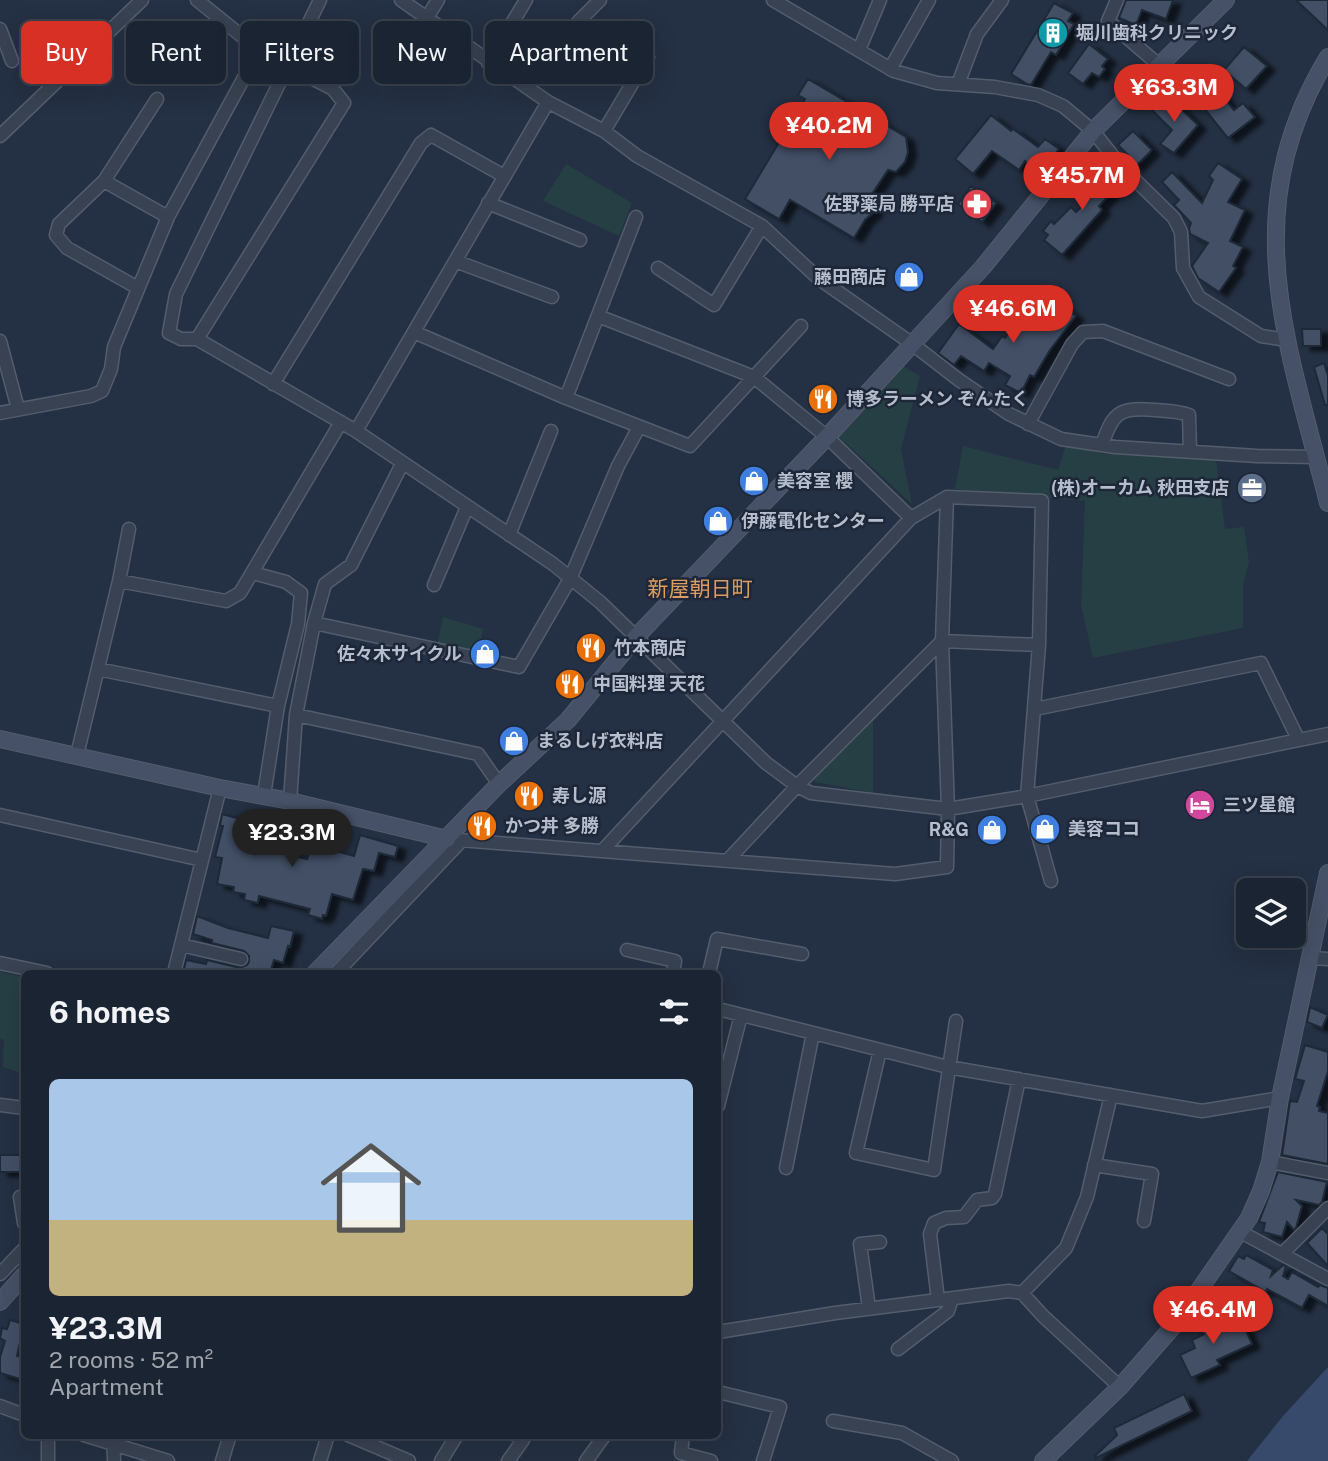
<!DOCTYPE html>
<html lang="en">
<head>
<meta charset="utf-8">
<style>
	:root { --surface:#1b2432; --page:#28303e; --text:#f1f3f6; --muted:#a0a4ac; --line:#39414d; --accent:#d93025 }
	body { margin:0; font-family:"Public Sans","Noto Sans JP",sans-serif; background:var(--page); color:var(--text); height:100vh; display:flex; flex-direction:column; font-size:26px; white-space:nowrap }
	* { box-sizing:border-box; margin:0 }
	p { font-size:23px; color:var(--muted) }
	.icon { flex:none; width:38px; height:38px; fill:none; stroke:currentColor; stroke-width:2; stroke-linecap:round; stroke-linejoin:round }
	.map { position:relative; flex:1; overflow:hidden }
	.drawer { position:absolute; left:21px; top:970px; width:700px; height:469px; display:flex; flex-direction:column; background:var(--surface); border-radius:10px; box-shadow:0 7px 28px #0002,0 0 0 2px var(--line) }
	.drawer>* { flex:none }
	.guide { position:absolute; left:21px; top:21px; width:700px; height:63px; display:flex; gap:14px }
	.buttons { position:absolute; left:1236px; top:878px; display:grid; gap:14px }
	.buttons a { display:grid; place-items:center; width:70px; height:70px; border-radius:10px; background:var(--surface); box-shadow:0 7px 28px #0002,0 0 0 2px var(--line); font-size:35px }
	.price { position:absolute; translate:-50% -60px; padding:0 16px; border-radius:24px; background:var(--accent); color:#fff; font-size:23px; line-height:46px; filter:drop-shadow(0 2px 4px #0008) }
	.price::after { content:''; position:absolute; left:50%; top:42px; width:21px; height:16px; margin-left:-10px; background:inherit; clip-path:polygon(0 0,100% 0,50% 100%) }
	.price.on { background:#222; color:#fff }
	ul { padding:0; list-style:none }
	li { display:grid; align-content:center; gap:14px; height:371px; padding:0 28px }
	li+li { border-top:2px solid var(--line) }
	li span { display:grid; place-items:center; height:217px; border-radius:10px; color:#555 }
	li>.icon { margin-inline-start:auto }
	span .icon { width:126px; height:126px; fill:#fffc; stroke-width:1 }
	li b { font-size:30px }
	h2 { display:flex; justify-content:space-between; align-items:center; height:84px; padding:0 28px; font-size:30px }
	.chip { padding:0 24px; border-radius:10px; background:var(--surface); box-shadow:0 7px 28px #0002,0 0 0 2px var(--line); font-size:24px; line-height:63px }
	.chip.on { background:var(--accent); color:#fff }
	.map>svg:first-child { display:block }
	.green { fill:#263f44 }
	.water { fill:#374a6b }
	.building { fill:#434f65; stroke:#1f2939; stroke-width:2; filter:url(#shadow) }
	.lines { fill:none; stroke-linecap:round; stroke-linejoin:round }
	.street-casing { stroke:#545d6c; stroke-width:15 }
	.secondary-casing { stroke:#545d6c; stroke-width:18 }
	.street { stroke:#394252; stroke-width:12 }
	.secondary { stroke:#465066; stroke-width:16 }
	.labels { text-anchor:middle; stroke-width:5; stroke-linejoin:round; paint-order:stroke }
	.poi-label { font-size:18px; font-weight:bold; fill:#b6bdcc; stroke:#1d2738; text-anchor:start }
	.quarter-label { font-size:21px; fill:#dd9c60; stroke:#1d2738 }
</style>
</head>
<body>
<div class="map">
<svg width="1328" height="1461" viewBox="0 0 1328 1461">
	<defs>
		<filter id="shadow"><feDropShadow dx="8" dy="4.5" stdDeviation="2" flood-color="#0009"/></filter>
	</defs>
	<rect width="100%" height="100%" fill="#243043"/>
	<path class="green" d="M566 164 632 203 619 236 543 201Z
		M903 366 920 376 901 449 912 504 839 437Z
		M1066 445 1105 454 1216 459 1225 529 1244 527 1249 562 1243 585V628L1093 658 1081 605 1085 501 955 489 963 446 1058 470Z
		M443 617 483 629 477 656 437 646Z
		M873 719V793L815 782 813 777Z
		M0 972 24 977V1074L3 1067 4 1040 0 1039Z"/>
	<path class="water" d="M1328 1367V1461H1247L1283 1416Z"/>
	<path class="building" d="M1126 0H1173L1166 19 1142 10 1136 25 1119 18Z
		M1296 0H1328V30Z
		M1054 3 1073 13 1068 21 1074 24 1056 55 1051 52 1031 85 1027 84 1011 74Z
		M1089 44 1108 59 1102 66 1105 69 1099 77 1092 73 1083 84 1068 73Z
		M1244 47 1267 66 1246 89 1224 70Z
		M1193 67 1216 96 1220 93 1234 110 1243 103 1255 117 1228 138 1180 78Z
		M808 79 906 137 908 152 905 162 896 172 888 170 870 197 875 201 874 212 865 220 854 238 790 200 779 219 745 199 805 99 798 95Z
		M1166 95 1198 125 1174 153 1160 144 1172 130 1152 110Z
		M991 115 1011 131 1013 129 1038 147 1045 139 1059 149 1040 173 1025 161 1019 170 992 151 973 174 955 159Z
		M1133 131 1152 150 1135 167 1125 158 1128 155 1118 145Z
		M1218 163 1242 179 1228 202 1245 210 1230 241 1243 247 1233 266 1236 268 1219 292 1198 278 1192 266 1208 243 1190 234 1189 228 1191 223 1174 205 1179 200 1162 182 1172 172 1202 203 1213 180 1209 176Z
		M1103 164 1111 171 1112 170 1122 181 1099 206 1102 210 1062 255 1044 240 1048 235 1043 231 1051 221 1054 224 1071 207 1076 212 1095 193 1085 184Z
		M971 186 996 203 982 222 958 204Z
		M1031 301 1051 315 1059 304 1076 316 1050 350 1034 377 1030 375 1021 393 1005 385 1010 376 989 363 984 371 961 356 954 365 938 353 959 324 993 349 1002 336 1005 338Z
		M1302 329H1321V346H1303Z
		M1324 363 1328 376V405H1325L1314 367Z
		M222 814 248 821 245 830 269 836 266 850 307 859 311 844 354 856 360 835 398 846 395 857 379 853 374 871 363 869 353 900 332 894 326 916 323 915 322 919 308 915 310 909 259 896 258 903 244 900 245 894 233 892 234 887 217 884 222 858 215 857 223 826H220Z
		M197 916 228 928 268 938 271 926 294 931 290 947 288 946 283 963 274 960 270 973H183L186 960 206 964 207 960 240 968 247 965 249 962V956L244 951 212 943V940L193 934Z
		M1310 1007 1328 1015 1322 1028 1307 1022Z
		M1305 1045 1328 1052V1071L1317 1106 1320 1107 1319 1111 1328 1113V1164L1282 1155 1290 1101 1297 1102 1304 1081 1295 1079Z
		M0 1155H24V1172H0Z
		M1278 1172 1327 1182 1322 1202 1319 1205 1296 1200 1302 1206 1296 1228 1294 1230 1287 1222 1282 1237 1263 1232 1265 1223 1259 1222Z
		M1322 1228 1328 1234V1266L1307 1243Z
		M1246 1255 1273 1270 1271 1276 1283 1265 1286 1266 1283 1276 1288 1279 1292 1272 1318 1287 1320 1285 1328 1288V1306L1309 1295 1302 1308 1267 1289 1266 1292 1229 1271 1238 1256 1244 1259Z
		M1198 1315 1216 1329 1227 1323 1230 1330 1243 1324 1252 1344 1217 1360 1220 1365 1191 1378 1180 1355 1195 1348 1192 1340 1204 1334 1190 1324Z
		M10 1320 24 1324 17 1356 22 1357 21 1362 24 1363 20 1379 0 1373V1357L5 1341 0 1338 2 1328 7 1329Z
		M1184 1394 1192 1411 1096 1458 1095 1456 1117 1435 1114 1428Z"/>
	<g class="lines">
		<g class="street-casing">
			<path id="street" d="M197 0 259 50
				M320 0 176 294 169 333 181 339H197L356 431 553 564 600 602 766 763 797 786 811 793 948 809 1027 796 1328 734
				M401 0 548 102 604 131 637 156 762 226 818 278 911 343 959 380 1009 414 1061 439 1115 447 1257 456 1317 457
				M773 0 894 71 937 83 995 87 1038 95 1063 106 1093 131 1119 164 1174 218 1181 232 1183 268 1199 297 1261 336 1287 340
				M1117 0 1108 21 1160 66
				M426 19 438 0
				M0 29 12 61
				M559 47 579 21 600 0
				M859 50 880 0
				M488 63 526 0
				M890 69 929 0
				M958 84 977 34 1002 0
				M604 131 648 57
				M0 136 142 0
				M104 181 168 217
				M488 203 580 240
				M455 261 552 297
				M658 268 714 305 762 226
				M138 288 67 248 56 235 59 224 104 181 157 99
				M598 316 754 377 801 326
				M414 332 566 398 690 446 754 377 827 437 911 518 947 497 1042 501 1039 645 1027 796 1051 881
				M197 339 344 103 333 89 288 66
				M0 341 18 409
				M273 384 421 143 431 135 504 176
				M566 398 636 217
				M0 413 91 396 102 391 111 369 114 347 168 217 259 50 293 54
				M1028 424 1072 344 1083 332 1103 331 1229 379
				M356 431 548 102
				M1102 445C1113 411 1121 407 1155 410 1167 411 1178 411 1189 415L1190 452
				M509 535 551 431
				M253 573 286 582 301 593 298 624 278 706 264 795
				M119 581 129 529
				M434 585 467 507
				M314 623 519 667 570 579 618 466 639 427
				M98 669 278 706
				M1035 709 1261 663 1298 739
				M296 715 478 754 499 784
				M77 755 119 581 226 601 240 593 341 422
				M290 801 296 715 314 623 325 584 351 565 402 464
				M0 815 202 860
				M447 839 895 874 947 867 948 809 942 641 947 497
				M603 850 911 518
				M727 861 797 786 942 641 1039 645
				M181 945 241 959
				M627 950 675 961 673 973
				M1311 958 1328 959
				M0 963 47 973
				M174 973 220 788
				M336 973 462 840
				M709 973 717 939 802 954
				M718 1009 948 1067 1202 1111 1280 1098
				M880 1050 856 1153 934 1170 956 1021
				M0 1105 24 1108
				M718 1106 741 1015
				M1270 1162 1328 1173
				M1094 1165 1152 1174 1144 1221
				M786 1168 813 1033
				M20 1197 24 1223
				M1239 1231 1328 1279
				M1282 1254 1328 1208
				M0 1274 24 1249
				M1022 1293 1066 1248 1087 1197 1111 1095
				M938 1300 930 1234 934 1223 946 1218 964 1217 977 1200 992 1198 995 1194 1019 1079
				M869 1308 860 1244 880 1242
				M718 1332 835 1313 1009 1291 1022 1293 1043 1316 1120 1387
				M898 1349 948 1311 952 1299
				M718 1392 780 1407 763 1461
				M0 1406 24 1415
				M833 1421 902 1433 952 1461
				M48 1435V1461
				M84 1435 168 1461
				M113 1435 114 1461
				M348 1435 409 1461
				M683 1435 681 1453 711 1461
				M222 1461 230 1435
				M320 1461 328 1435
				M441 1461 457 1435
				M508 1461 523 1440 515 1435
				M586 1461 605 1435"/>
		</g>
		<g class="secondary-casing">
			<path id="secondary" d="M1328 57C1234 212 1288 343 1328 503
				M0 739 220 788 290 801 447 839
				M315 973 499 784 568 720 635 638 827 437 983 267 1093 131 1226 0
				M0 1302 24 1275
				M1043 1461 1120 1387 1177 1322 1249 1218 1261 1191 1270 1162 1280 1098 1328 873"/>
		</g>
		<use href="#street" class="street"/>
		<use href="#secondary" class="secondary"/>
	</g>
	<defs>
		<g id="building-disc" transform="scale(1.575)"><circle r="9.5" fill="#0f9aa8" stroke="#1d2738"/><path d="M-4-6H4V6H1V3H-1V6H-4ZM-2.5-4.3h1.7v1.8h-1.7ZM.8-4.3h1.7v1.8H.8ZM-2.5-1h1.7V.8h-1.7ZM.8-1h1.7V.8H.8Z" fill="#fff"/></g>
		<g id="pharmacy-disc" transform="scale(1.575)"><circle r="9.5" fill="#e0444e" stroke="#1d2738"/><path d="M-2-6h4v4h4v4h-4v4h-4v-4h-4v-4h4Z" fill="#fff"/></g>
		<g id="shop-disc" transform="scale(1.575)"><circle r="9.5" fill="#3f7fe0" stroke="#1d2738"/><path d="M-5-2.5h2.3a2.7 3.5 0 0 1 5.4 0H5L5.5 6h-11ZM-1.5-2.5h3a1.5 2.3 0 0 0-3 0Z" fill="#fff"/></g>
		<g id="restaurant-disc" transform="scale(1.575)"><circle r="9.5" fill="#e8710a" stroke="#1d2738"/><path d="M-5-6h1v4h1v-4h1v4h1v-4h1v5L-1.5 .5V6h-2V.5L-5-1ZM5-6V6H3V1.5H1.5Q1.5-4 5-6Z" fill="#fff"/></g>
		<g id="office-disc" transform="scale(1.575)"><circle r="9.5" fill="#5c6f8a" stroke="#1d2738"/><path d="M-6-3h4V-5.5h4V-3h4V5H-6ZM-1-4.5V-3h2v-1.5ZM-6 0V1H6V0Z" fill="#fff"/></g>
		<g id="hotel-disc" transform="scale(1.575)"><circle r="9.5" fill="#d1479c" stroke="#1d2738"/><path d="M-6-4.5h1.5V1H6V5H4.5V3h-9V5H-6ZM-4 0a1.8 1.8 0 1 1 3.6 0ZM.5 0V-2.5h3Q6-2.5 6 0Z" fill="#fff"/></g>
	</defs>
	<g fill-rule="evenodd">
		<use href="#building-disc" x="1053" y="33"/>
		<use href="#pharmacy-disc" x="977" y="204"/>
		<use href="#shop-disc" x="909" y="277"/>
		<use href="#restaurant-disc" x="823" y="399"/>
		<use href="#shop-disc" x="754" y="481"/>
		<use href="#office-disc" x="1252" y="488"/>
		<use href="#shop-disc" x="718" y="521"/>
		<use href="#restaurant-disc" x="591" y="648"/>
		<use href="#shop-disc" x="485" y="654"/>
		<use href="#restaurant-disc" x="570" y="684"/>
		<use href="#shop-disc" x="514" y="741"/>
		<use href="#restaurant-disc" x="529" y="796"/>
		<use href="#hotel-disc" x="1200" y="805"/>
		<use href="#restaurant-disc" x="482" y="826"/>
		<use href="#shop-disc" x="1045" y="829"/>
		<use href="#shop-disc" x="992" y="830"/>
	</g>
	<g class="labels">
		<g class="poi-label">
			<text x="1076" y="39">堀川歯科クリニック</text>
			<text x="954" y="210" text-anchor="end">佐野薬局 勝平店</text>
			<text x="886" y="283" text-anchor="end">藤田商店</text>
			<text x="846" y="405">博多ラーメン ぞんたく</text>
			<text x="777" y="487">美容室 櫻</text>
			<text x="1229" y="494" text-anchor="end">(株)オーカム 秋田支店</text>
			<text x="741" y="527">伊藤電化センター</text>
			<text x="614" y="654">竹本商店</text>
			<text x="462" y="660" text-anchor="end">佐々木サイクル</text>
			<text x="593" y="690">中国料理 天花</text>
			<text x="537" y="747">まるしげ衣料店</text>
			<text x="552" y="802">寿し源</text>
			<text x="1223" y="811">三ツ星館</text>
			<text x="505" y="832">かつ丼 多勝</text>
			<text x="1068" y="835">美容ココ</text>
			<text x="969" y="836" text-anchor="end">R&amp;G</text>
		</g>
		<g class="quarter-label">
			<text x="700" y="596">新屋朝日町</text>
		</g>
	</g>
</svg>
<div class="buttons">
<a><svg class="icon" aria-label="layers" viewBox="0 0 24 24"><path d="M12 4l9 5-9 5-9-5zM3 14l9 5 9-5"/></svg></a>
</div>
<b class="price" style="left:1174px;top:124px">¥63.3M</b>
<b class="price" style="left:829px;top:162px">¥40.2M</b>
<b class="price" style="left:1082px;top:212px">¥45.7M</b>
<b class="price" style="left:1013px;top:345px">¥46.6M</b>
<b class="price on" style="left:292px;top:869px">¥23.3M</b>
<b class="price" style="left:1213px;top:1346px">¥46.4M</b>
<div class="guide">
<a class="chip on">Buy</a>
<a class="chip">Rent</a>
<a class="chip">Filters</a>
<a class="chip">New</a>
<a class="chip">Apartment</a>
</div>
<section class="drawer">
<h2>6 homes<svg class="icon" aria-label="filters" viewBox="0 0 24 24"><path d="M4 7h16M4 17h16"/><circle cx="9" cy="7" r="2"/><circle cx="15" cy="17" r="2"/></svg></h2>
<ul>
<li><span style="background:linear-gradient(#a9c7e8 65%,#c2b280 0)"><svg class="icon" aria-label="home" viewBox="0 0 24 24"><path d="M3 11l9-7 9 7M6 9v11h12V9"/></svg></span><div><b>¥23.3M</b><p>2 rooms · 52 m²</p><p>Apartment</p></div></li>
</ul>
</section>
</div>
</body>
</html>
